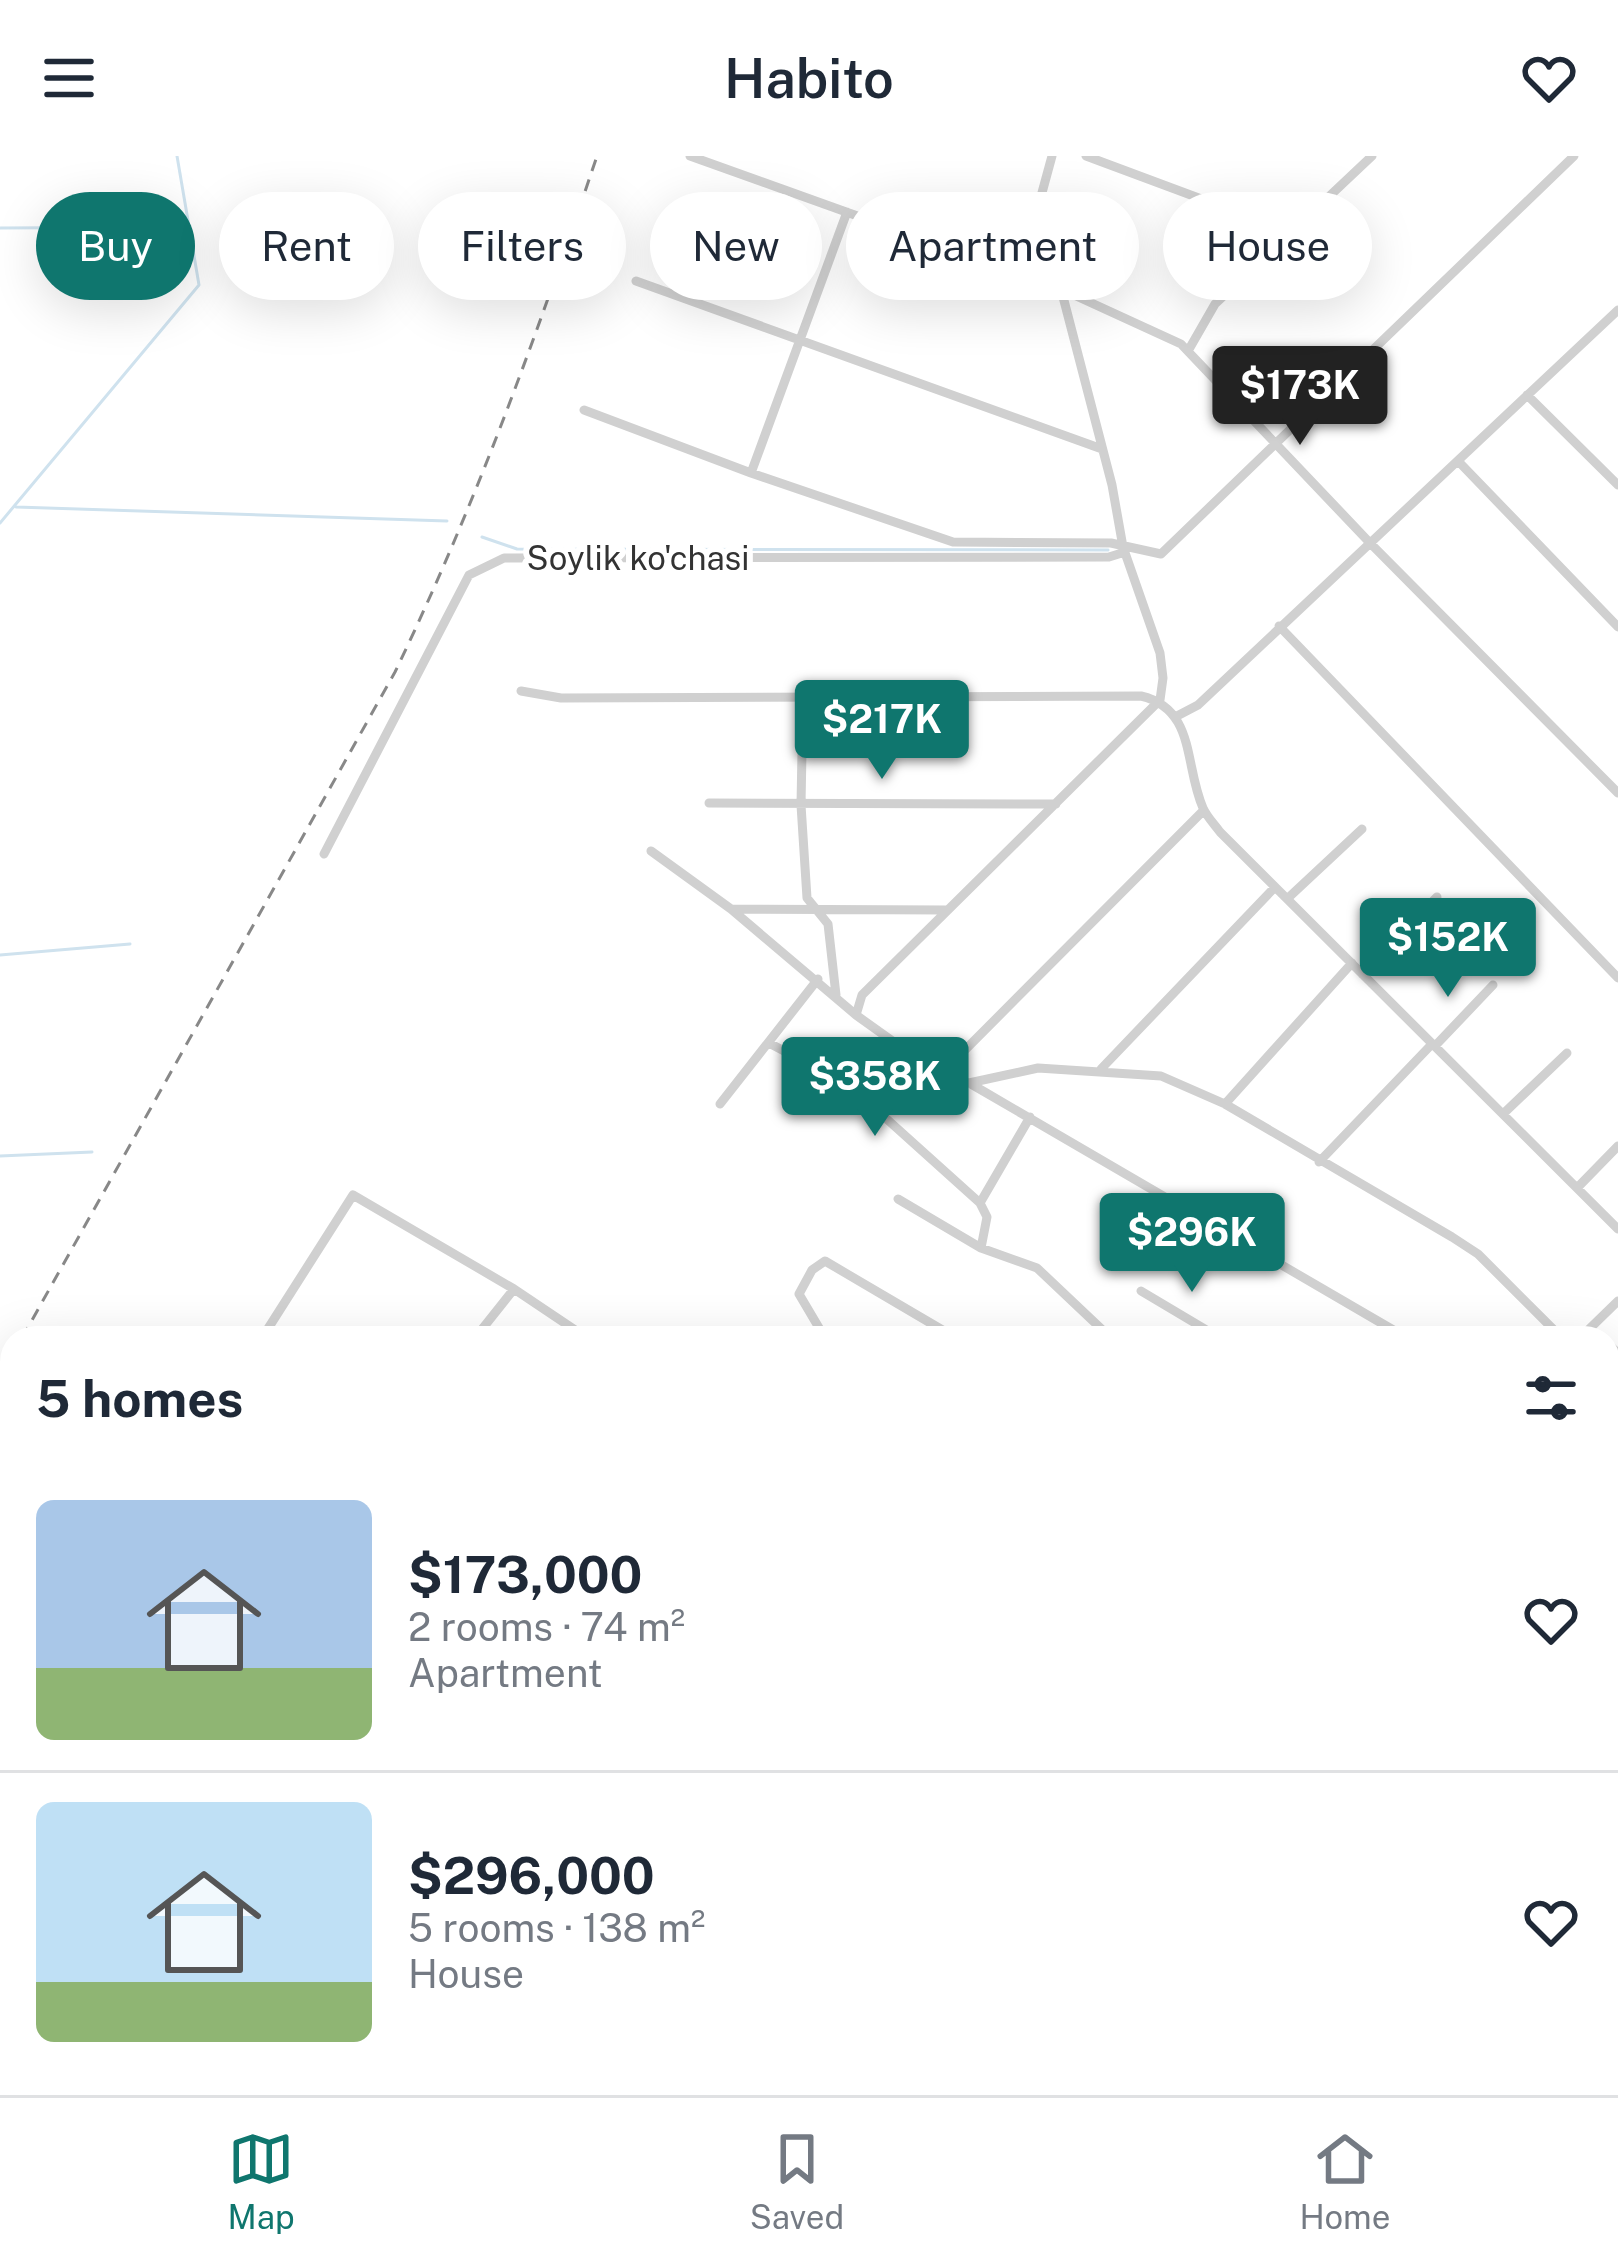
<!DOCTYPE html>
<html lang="en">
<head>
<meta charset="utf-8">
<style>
	:root { --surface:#fff; --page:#f2f2f3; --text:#1f2937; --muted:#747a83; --line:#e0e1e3; --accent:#0f766e }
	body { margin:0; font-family:"Public Sans",sans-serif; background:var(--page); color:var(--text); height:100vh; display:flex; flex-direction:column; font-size:45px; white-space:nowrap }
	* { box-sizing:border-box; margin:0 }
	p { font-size:39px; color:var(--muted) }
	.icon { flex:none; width:66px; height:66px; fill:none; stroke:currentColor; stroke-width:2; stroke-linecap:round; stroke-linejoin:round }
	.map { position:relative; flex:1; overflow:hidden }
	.panel { position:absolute; left:0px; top:1170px; width:1620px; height:771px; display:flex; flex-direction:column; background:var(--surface); border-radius:36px 36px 0 0; box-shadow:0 12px 48px #0002 }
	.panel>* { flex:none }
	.hud { position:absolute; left:36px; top:36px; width:1548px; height:108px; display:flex; gap:24px }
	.price { position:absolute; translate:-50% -102px; padding:0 27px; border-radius:12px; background:var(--accent); color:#fff; font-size:39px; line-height:78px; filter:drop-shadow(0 3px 6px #0008) }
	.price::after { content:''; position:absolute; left:50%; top:72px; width:36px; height:27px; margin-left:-18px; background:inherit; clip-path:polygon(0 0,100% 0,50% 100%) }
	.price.active { background:#222; color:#fff }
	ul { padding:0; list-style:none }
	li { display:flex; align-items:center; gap:36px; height:300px; padding:0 36px }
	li+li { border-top:3px solid var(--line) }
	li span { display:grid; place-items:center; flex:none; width:336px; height:240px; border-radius:18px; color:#555 }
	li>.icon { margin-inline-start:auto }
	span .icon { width:144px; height:144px; fill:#fffc; stroke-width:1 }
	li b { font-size:51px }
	h2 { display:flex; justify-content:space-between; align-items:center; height:144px; padding:0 36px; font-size:51px }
	.tag { padding:0 42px; border-radius:54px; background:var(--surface); box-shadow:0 12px 48px #0002; font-size:42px; line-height:108px }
	.tag.active { background:var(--accent); color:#fff }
	header { display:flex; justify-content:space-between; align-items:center; height:156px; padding:0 36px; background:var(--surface); font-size:54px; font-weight:600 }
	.tabs { display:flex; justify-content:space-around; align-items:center; height:168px; border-top:3px solid var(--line); background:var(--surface); font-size:33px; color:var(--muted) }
	.tabs a { display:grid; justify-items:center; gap:6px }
	.tabs .active { color:var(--accent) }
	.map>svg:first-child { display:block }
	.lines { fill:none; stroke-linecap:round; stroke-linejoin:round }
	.stream { stroke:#cfe2ee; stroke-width:3 }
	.minor { stroke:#d0d0d0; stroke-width:9 }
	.rail { stroke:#888; stroke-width:3; stroke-dasharray:12 9; stroke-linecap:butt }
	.labels { text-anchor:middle; stroke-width:12; stroke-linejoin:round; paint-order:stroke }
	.street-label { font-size:33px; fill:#333; stroke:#fff }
</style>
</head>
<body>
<header><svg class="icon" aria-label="menu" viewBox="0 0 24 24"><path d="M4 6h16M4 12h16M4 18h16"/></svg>Habito<svg class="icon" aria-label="heart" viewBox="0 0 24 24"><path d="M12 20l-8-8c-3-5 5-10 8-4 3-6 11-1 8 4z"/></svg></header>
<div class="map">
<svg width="1618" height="1939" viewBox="0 0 1618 1939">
	<rect width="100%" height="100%" fill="#fff"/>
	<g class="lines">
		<path class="stream" d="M0 72 189 71
			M16 351 447 365
			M0 367 199 129 177 0
			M482 381 517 393 1108 394
			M0 799 130 788
			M0 1000 92 996"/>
		<path class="minor" d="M690 0 1061 133 1112 329 1123 391 1160 497 1163 522 1160 544 862 839 856 859
			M1052 0 1037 55 1061 133 1181 188 1370 387 1618 637
			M1086 0 1293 77
			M636 125 1102 293
			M1188 195 1215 148 1372 0
			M1527 239 1618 329
			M584 254 751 317 953 386 1111 387 1161 398 1574 0
			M1458 305 1618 471
			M751 317 847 56
			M1279 470 1618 822
			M521 535 561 542 1141 540C1196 553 1184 609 1203 652 1207 661 1215 669 1220 676L1618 1073
			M803 541 801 649 807 742 828 768 836 839
			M1177 560 1198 549 1618 154
			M709 647 1056 648
			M651 695 731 753 856 859 940 919 969 927 1038 912 1161 920 1225 948 1452 1081 1478 1098 1562 1182
			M324 698 469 419 504 402 1109 401 1125 396
			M1287 743 1362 673
			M732 753 948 754
			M1362 818 1437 741
			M769 887 850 930 980 1047 987 1061 981 1092
			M1435 890 1493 829
			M1101 913 1275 731
			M940 919 1204 654
			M971 928 1407 1182
			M720 948 818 823
			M1225 948 1352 807
			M1503 958 1567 897
			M1319 1006 1432 888
			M1577 1032 1618 990
			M898 1043 981 1092 1037 1112 1111 1182
			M980 1047 1030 961
			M1141 1135 1220 1182
			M262 1182 353 1039 514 1133 587 1182
			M475 1182 514 1133
			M825 1182 799 1138 812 1114 825 1105 956 1182
			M1580 1182 1618 1145
			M1608 1188 1618 1197
			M1608 1298 1618 1304
			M1608 1357 1618 1349
			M0 1436 12 1415
			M1608 1470 1618 1462
			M1608 1587 1618 1580
			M1608 1688 1618 1698
			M1608 1706 1618 1699
			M0 1826 12 1836
			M1608 1827 1618 1821
			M1608 1885 1618 1877
			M1024 1929 1028 1939
			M1125 1929 1129 1939
			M106 1939 115 1929
			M217 1939 226 1929
			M338 1939 346 1929
			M457 1939 465 1929
			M585 1939 593 1929
			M1161 1939 1175 1929
			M1309 1939 1321 1929
			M1414 1939 1431 1929
			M1534 1939 1548 1929"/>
		<path class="rail" d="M22 1182 395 516C476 348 538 176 597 0
			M0 1235 12 1213"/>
	</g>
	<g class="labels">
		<g class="street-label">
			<text x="638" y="414">Soylik ko'chasi</text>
		</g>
	</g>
</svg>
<b class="price active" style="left:1300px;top:292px">$173K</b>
<b class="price" style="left:882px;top:626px">$217K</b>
<b class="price" style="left:1448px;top:844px">$152K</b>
<b class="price" style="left:875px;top:983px">$358K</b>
<b class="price" style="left:1192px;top:1139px">$296K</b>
<div class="hud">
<a class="tag active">Buy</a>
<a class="tag">Rent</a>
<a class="tag">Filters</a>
<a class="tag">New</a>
<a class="tag">Apartment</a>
<a class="tag">House</a>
</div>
<section class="panel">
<h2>5 homes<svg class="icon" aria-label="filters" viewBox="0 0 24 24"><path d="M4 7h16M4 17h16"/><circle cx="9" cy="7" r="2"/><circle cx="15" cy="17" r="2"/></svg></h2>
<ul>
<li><span style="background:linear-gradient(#a9c7e8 70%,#8fb573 0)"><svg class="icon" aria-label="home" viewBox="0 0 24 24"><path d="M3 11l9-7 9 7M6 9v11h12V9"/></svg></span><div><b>$173,000</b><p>2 rooms · 74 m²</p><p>Apartment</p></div><svg class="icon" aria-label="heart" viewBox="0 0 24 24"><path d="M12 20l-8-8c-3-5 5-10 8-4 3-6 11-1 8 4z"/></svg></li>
<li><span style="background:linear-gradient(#bfe0f5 75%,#8fb573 0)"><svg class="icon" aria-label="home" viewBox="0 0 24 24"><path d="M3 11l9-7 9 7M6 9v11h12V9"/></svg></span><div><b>$296,000</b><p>5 rooms · 138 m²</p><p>House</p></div><svg class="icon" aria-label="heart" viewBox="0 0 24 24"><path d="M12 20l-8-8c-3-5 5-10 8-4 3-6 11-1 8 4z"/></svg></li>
</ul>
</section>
</div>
<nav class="tabs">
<a class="active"><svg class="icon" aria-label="map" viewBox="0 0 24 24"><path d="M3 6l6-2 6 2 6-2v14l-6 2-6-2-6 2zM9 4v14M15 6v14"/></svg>Map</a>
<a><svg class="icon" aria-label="saved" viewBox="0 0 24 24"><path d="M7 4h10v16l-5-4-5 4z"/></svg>Saved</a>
<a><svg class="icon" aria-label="home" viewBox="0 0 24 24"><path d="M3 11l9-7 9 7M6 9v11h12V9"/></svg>Home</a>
</nav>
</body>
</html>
